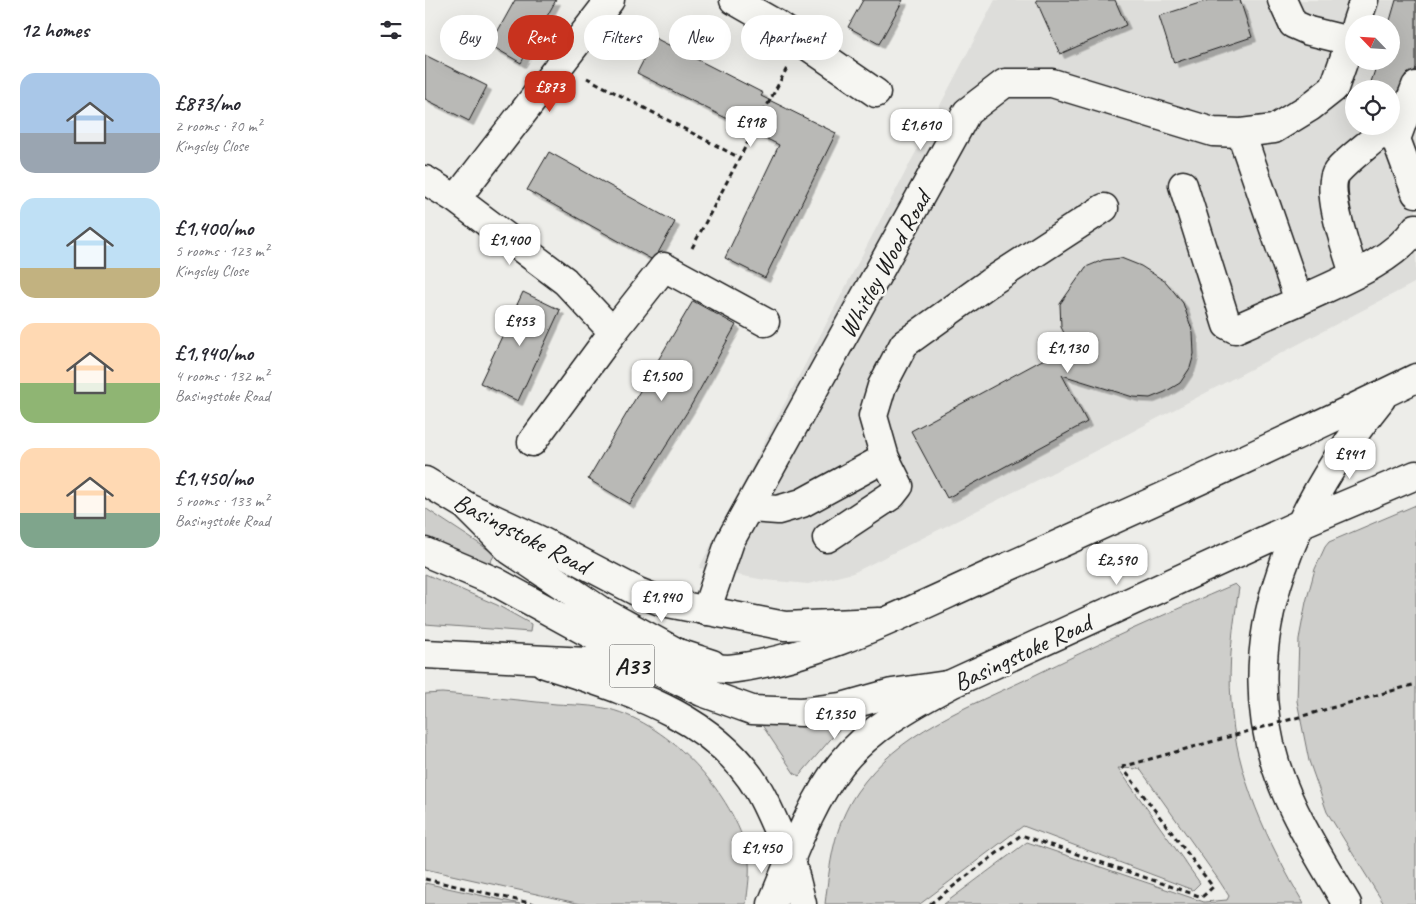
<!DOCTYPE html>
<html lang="en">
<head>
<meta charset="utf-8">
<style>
	:root { --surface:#fff; --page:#f2f2f3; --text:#2b2b33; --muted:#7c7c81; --accent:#c8321e }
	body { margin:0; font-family:Caveat,sans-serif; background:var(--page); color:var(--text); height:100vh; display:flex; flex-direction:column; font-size:19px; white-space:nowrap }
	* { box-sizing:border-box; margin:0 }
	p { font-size:16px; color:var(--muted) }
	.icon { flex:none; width:28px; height:28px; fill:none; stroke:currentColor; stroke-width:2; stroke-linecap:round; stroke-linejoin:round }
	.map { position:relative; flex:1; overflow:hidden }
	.side { display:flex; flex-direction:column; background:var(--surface); width:425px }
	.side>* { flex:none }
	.hud { position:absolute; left:15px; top:15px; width:475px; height:45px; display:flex; gap:10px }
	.needle { width:32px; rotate:295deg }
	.buttons { position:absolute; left:920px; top:15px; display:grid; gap:10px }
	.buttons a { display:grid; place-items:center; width:55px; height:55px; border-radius:50%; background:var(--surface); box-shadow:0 5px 20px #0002; font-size:25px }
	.price { position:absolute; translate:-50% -42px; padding:0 11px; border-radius:10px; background:#fff; color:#222; font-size:16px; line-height:32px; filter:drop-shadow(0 1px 2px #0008) }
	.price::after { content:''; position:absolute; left:50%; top:30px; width:15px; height:11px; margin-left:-8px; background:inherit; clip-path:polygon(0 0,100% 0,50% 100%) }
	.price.current { background:var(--accent); color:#fff }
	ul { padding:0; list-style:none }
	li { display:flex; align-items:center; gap:15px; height:125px; padding:0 20px }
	li span { display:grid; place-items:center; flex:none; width:140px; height:100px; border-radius:15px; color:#555 }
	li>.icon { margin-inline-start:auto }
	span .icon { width:60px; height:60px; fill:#fffc; stroke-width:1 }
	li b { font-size:21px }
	h2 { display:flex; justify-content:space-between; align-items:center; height:60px; padding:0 20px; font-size:21px }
	.tag { padding:0 18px; border-radius:22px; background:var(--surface); box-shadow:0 5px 20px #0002; font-size:18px; line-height:45px }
	.tag.current { background:var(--accent); color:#fff }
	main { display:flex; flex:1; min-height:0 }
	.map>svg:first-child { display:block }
	.built { fill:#ddddda; fill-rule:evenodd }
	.green { fill:#cececb; stroke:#757574 }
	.building { fill:#b9b9b6; stroke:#1c1c1c; filter:url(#shadow) }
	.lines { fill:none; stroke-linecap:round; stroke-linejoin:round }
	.minor-casing { stroke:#1c1c1c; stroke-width:31 }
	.major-casing { stroke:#1c1c1c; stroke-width:31 }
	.highway-casing { stroke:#1c1c1c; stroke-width:31 }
	.path { stroke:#1c1c1c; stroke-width:3; stroke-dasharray:5 4; stroke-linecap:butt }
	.minor { stroke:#f6f6f2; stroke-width:28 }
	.major { stroke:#f6f6f2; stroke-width:28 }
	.highway { stroke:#f6f6f2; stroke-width:28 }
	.path-bridge { stroke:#1c1c1c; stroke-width:3; stroke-dasharray:5 4; stroke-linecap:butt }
	.labels { text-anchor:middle; stroke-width:5; stroke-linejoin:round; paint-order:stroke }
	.shield { fill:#f6f6f2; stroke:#5d5d5c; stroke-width:1 }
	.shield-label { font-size:24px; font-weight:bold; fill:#1c1c1c }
	.street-label { font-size:25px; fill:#1c1c1c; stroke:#f6f6f2 }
</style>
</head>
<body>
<main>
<section class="side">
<h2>12 homes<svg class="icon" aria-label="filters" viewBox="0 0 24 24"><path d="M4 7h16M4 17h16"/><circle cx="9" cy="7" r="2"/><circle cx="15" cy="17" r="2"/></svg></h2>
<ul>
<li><span style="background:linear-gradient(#a9c7e8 60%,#9aa5b1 0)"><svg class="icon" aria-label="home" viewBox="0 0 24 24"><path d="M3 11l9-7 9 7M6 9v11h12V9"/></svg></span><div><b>£873/mo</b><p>2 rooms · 70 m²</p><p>Kingsley Close</p></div></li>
<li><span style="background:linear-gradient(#bfe0f5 70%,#c2b280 0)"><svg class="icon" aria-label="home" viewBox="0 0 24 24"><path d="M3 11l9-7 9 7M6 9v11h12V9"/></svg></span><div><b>£1,400/mo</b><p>5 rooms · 123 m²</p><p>Kingsley Close</p></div></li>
<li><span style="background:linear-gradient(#ffd9b3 60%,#8fb573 0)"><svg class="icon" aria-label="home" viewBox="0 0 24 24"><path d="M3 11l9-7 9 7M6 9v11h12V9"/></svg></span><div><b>£1,940/mo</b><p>4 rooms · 132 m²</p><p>Basingstoke Road</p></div></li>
<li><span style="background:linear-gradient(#ffd9b3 65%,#7fa58c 0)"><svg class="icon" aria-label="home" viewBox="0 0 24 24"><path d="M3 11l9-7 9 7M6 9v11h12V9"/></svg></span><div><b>£1,450/mo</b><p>5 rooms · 133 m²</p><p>Basingstoke Road</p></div></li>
</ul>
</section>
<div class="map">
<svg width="991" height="904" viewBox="0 0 991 904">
	<defs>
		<filter id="shadow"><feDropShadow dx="4.5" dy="4.5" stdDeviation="0" flood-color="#0004"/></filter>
	</defs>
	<rect width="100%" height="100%" fill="#edede9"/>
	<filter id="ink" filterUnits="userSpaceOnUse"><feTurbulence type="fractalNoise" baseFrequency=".02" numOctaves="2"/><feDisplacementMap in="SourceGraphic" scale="10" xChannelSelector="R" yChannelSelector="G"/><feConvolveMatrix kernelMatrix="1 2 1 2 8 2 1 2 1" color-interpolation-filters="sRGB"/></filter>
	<g filter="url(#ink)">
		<path class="built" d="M570 0H991V282L680 446 428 573 383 584 340 580 274 568ZM929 24H966V61H929ZM929 89H966V126H929Z"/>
		<path class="green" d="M991 505V904H959L902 812 884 761 872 701 874 639 881 602 890 569 900 547 904 542Z
			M0 508 70 554 62 568 0 543Z
			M0 574 72 605 106 624 105 632 0 624Z
			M810 584 814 588C808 626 803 663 806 702 810 774 843 843 879 904H519L602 842 779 902 802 900 804 896 793 879 715 769 693 768 775 883 768 890 598 826 495 904H400C405 864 408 827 432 792 474 731 542 708 606 677 673 644 742 613 810 584Z
			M17 693C55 696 93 700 131 704 148 705 167 705 184 709 246 725 308 793 323 855 326 870 323 889 321 904H156L0 869V694Z
			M423 719 374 776 369 773 337 725 338 723Z
			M0 883 95 904H0Z"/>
		<path class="building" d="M90 0H131L96 63 65 45Z
			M438 0H478L454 44 423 27Z
			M611 0H690L701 25 635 54Z
			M784 0H815L827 37 749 63 734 16Z
			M971 0H991V67L990 71 981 74 972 93 966 92V89L945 85 953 61H966V24H964Z
			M230 38 338 93 336 96 411 133 340 278 300 258 354 145 212 73Z
			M0 55 62 86 44 121 0 99Z
			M124 152 250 222 233 253 226 259 102 190Z
			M696 258 716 266 741 282 758 303 768 333 769 354 765 368 755 383 740 392 725 398 708 397 637 375 662 422 522 498 486 431 645 345 636 327 635 304 661 267 678 260Z
			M98 292 135 310 93 401 55 383Z
			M268 301 311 325 264 409 205 504 163 479Z"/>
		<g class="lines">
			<g class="minor-casing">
				<path id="minor" d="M309 0 351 24 451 93
					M857 0 868 24 884 31 925 41
					M931 24 939 0
					M816 133 874 301C911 283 967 263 991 228
					M971 139 991 86
					M0 180 31 199 140 281 188 332
					M758 185 802 325 810 329 874 301
					M31 199 185 0
					M929 274C923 254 899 188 912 172 924 158 942 146 956 133L971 139 991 193
					M107 442 188 332 239 267 340 322
					M325 508 353 510 377 503 460 458
					M44 509 85 550 176 611 253 653 287 664
					M402 538 467 495 474 486 460 458 448 416 457 386 479 344 564 283 679 208
					M0 552 71 582 224 666 277 692 327 710 377 712 417 707 467 693 522 685
					M281 611 305 541 542 112 580 83H627L788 132 816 133 849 129 885 107 909 88 929 31
					M366 860 377 904"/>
			</g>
			<g class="major-casing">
				<path id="major" d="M0 481 43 507 112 539 213 592 238 602 360 626 454 622
					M120 664C198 690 289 714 334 791 346 812 355 837 366 860
					M347 904C367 857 384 805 416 764 444 729 486 705 526 684L875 524 991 475"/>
			</g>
			<g class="highway-casing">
				<path id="highway" d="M0 654 304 669C394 659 487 609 569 573 711 510 851 446 991 378
					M922 904C896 860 867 815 851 766 808 632 874 501 956 399"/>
			</g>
			<path class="path" d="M162 78 315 158
				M267 248 362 68
				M0 879 109 904
				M505 904 596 835 777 897 788 887 697 767"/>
			<use href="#minor" class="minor"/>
			<use href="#major" class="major"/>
			<use href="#highway" class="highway"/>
			<path class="path-bridge" d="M697 767 991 684"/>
		</g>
	</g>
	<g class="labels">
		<rect class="shield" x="184.5" y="644.5" width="45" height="43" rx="4"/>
		<g class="shield-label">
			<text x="207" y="674">A33</text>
		</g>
		<g class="street-label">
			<text transform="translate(459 264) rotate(-61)" y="9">Whitley Wood Road</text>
			<text transform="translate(97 533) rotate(27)" y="9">Basingstoke Road</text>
			<text transform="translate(597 652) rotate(-25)" y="9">Basingstoke Road</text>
		</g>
	</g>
</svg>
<div class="buttons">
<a><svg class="needle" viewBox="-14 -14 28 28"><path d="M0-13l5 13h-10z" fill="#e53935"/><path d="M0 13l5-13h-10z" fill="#7c7c81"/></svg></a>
<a><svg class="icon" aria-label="locate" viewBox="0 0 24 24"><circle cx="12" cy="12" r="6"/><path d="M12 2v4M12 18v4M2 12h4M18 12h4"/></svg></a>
</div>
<b class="price current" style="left:125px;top:113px">£873</b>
<b class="price" style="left:326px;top:148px">£918</b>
<b class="price" style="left:496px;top:151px">£1,610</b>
<b class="price" style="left:85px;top:266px">£1,400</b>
<b class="price" style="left:95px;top:347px">£953</b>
<b class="price" style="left:643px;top:374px">£1,130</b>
<b class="price" style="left:237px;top:402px">£1,500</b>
<b class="price" style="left:925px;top:480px">£941</b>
<b class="price" style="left:692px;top:586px">£2,590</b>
<b class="price" style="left:237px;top:623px">£1,940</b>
<b class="price" style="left:410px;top:740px">£1,350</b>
<b class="price" style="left:337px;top:874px">£1,450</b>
<div class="hud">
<a class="tag">Buy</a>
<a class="tag current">Rent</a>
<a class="tag">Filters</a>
<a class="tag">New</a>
<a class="tag">Apartment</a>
</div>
</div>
</main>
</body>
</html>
